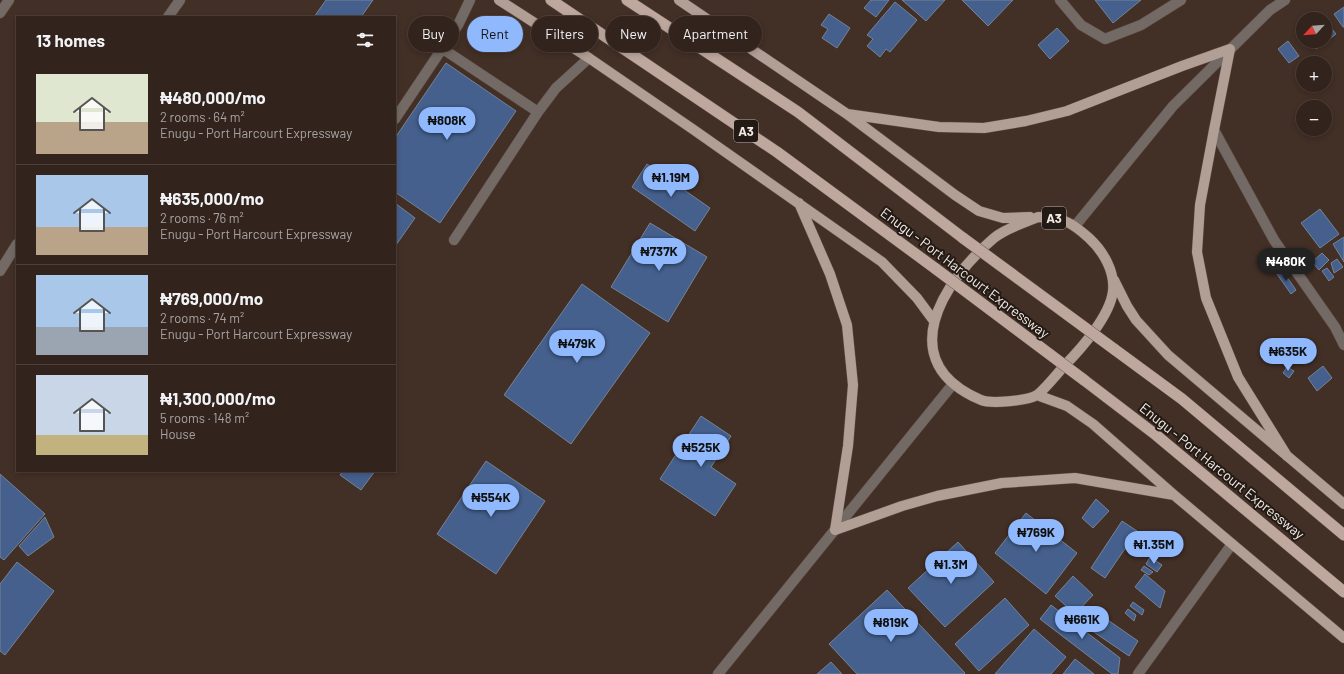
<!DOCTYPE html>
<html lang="en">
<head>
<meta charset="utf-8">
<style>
	:root { --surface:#32231c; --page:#3d2f29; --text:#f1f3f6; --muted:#a8a4a3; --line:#4d403b; --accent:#8fb8fd }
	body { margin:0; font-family:Barlow,sans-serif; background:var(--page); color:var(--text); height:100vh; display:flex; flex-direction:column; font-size:15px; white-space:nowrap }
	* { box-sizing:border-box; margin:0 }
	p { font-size:13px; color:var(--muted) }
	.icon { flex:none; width:22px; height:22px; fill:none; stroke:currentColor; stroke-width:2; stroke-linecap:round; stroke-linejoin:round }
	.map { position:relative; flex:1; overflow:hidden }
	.drawer { position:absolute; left:16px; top:16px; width:380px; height:456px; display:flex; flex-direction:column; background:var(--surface); border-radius:0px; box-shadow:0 2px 6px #0003,0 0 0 1px var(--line) }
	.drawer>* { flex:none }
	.banner { position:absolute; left:408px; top:16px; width:380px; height:36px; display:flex; gap:8px }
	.needle { width:26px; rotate:244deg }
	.fabs { position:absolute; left:1296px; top:12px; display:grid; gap:8px }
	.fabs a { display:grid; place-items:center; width:36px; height:36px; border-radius:50%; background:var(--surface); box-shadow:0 2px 6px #0003,0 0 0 1px var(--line); font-size:20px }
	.price { position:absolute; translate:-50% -34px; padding:0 9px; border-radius:14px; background:var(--accent); color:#111; font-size:13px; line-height:26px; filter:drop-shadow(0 1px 2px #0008) }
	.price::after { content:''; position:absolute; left:50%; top:24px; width:12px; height:9px; margin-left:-6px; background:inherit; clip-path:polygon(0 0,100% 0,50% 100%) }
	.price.active { background:#222; color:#fff }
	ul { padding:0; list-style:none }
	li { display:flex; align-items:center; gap:12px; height:100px; padding:0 20px }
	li+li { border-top:1px solid var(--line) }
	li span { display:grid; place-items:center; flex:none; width:112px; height:80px; border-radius:0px; color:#555 }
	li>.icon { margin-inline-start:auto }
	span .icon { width:48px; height:48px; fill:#fffc; stroke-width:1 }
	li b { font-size:17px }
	h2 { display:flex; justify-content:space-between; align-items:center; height:48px; padding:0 20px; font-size:17px }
	.pill { padding:0 14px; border-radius:18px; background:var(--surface); box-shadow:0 2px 6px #0003,0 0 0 1px var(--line); font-size:14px; line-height:36px }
	.pill.active { background:var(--accent); color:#111 }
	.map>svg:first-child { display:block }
	.building { fill:#45608d; stroke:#778395 }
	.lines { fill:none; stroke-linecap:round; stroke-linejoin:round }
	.service-casing { stroke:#5f4d44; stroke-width:11 }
	.minor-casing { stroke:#5f4d44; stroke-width:11 }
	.primary-casing { stroke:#5f4d44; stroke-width:11 }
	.trunk-casing { stroke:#5f4d44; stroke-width:12 }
	.service { stroke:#736a65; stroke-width:10 }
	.minor { stroke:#736a65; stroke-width:10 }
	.primary { stroke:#b19e94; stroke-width:10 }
	.trunk { stroke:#bea89e; stroke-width:11 }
	.trunk-bridge-casing { stroke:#5f4d44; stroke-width:12; stroke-linecap:butt }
	.trunk-bridge { stroke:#bea89e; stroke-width:11 }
	.labels { text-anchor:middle; stroke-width:4; stroke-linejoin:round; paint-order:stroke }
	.shield { fill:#221a15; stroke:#b7aca6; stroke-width:1 }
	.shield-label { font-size:13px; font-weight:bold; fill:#f7ebe4 }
	.street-label { font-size:14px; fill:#f7ebe4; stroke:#221a15 }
</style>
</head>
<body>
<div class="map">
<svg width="1344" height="674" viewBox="0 0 1344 674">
	<rect width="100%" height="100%" fill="#422f26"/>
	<path class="building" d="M326 0H373L361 17H314Z
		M871 0H889L876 17 864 8Z
		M902 0H945L926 21Z
		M962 0H1013L988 26Z
		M1095 0H1141L1113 23Z
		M895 2 917 20 890 52 886 49 880 57 867 46 873 39 867 35Z
		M1344 7V27H1343L1334 14Z
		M829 14 850 28 837 48 822 38 828 29 821 25Z
		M1325 20 1336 34 1316 49 1310 41H1325Z
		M1057 28 1069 41 1050 59 1038 45Z
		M1288 41 1299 56 1289 63 1278 49Z
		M446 63 516 111 440 223 395 192V138Z
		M647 164 710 208 695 231 632 187Z
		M395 203 415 218 396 245 395 244Z
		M1320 209 1339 234 1320 248 1301 223Z
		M650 223 707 257 668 322 611 287Z
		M1344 237V262L1333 244Z
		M1322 253 1329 260 1319 270 1312 262Z
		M1337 259 1343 267 1334 273 1331 263Z
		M1327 268 1334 277 1329 281 1322 271Z
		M1282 270 1296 290 1291 294 1277 274Z
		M582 284 650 333 571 444 504 395Z
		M1323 366 1332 378 1317 391 1308 378Z
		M1287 367 1294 371 1289 378 1283 373Z
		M701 416 731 436 711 467 736 484 715 516 660 479Z
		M486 461 545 501 496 574 437 534Z
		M343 471H375L361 490 340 475Z
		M0 474 45 514 4 560 0 557Z
		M1096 499 1109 511 1093 528 1082 518Z
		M1026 513 1077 553 1046 594 995 553Z
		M45 517 54 537 28 556 19 546Z
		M1122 521 1137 531 1105 578 1091 568Z
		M958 542 994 582 945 627 908 588Z
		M1150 557 1162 565 1157 572 1146 564Z
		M17 562 54 591 5 655 0 651V584Z
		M1144 566 1153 572 1149 575 1141 570Z
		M1145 574 1165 591 1160 608 1135 587Z
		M1073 576 1093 595 1075 614 1055 596Z
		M887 590 965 673 964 674H857L829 644Z
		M1005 598 1029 625 979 671 955 644Z
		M1133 602 1144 610 1142 615 1130 606Z
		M1051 605 1120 658 1118 674H1112L1040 619Z
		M1092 609 1138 641 1129 656 1082 624Z
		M1128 609 1136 615 1134 621 1125 613Z
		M1034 629 1066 657 1051 674H995Z
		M1075 659 1094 674H1063Z
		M831 662 842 674H817Z"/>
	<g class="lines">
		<g class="service-casing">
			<path id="service" d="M443 49 538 112
				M395 119 458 25 470 0
				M454 240 538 112 556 88 589 58"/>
		</g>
		<g class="minor-casing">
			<path id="minor" d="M1060 0 1081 25 1105 39 1141 25 1181 0
				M0 13 9 0
				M168 17 180 0
				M1214 130 1274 240 1335 327 1344 345
				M1075 226 1173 106 1270 10 1285 0
				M0 271 17 244
				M718 674 953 384
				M1138 674 1232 544"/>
		</g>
		<g class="primary-casing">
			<path id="primary" d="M499 0 589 58 694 130 882 262 917 298 934 321
				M679 0 847 114 955 195 979 211 1003 218 1030 217
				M847 114 939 127 984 128 1026 121 1067 111 1182 66 1230 49 1214 130 1200 205 1197 252 1206 298 1238 377 1287 456
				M799 203 830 274 847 325 853 385 848 446 835 530 902 506 937 496 1002 483 1075 478 1174 495
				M1038 217C1063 218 1070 221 1089 238 1103 251 1115 271 1113 291 1110 316 1081 349 1064 366 1058 373 1044 390 1037 395 1027 401 991 404 981 400 892 362 942 282 994 238 1006 228 1024 223 1038 217Z
				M1114 280 1127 306 1136 320 1168 355 1344 504
				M1037 395 1067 406 1093 424 1174 495 1344 638"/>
		</g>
		<g class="trunk-casing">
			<path id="trunk" d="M551 0 777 152 936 269
				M627 0 798 112 963 238
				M1114 349 1182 399 1344 535
				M1084 380 1156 435 1344 592"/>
		</g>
		<use href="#service" class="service"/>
		<use href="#minor" class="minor"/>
		<use href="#primary" class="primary"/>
		<use href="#trunk" class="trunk"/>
		<g class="trunk-bridge-casing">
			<path id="trunk-bridge" d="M963 238 1114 349
				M936 269 1084 380"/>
		</g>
		<use href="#trunk-bridge" class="trunk-bridge"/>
	</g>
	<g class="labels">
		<g class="shield">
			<rect x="734" y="120" width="24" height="22" rx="3"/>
			<rect x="1042" y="207" width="24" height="22" rx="3"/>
		</g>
		<g class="shield-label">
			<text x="746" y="136">A3</text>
			<text x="1054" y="223">A3</text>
		</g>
		<g class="street-label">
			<text transform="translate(965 273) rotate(37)" y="5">Enugu - Port Harcourt Expressway</text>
			<text transform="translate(1222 471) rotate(39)" y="5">Enugu - Port Harcourt Expressway</text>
		</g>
	</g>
</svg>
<div class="fabs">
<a><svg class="needle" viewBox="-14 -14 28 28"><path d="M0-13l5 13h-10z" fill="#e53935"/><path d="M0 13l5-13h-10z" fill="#a8a4a3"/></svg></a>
<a>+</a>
<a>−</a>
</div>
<b class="price" style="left:447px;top:141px">₦808K</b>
<b class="price" style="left:671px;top:198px">₦1.19M</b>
<b class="price" style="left:659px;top:272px">₦737K</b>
<b class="price active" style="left:1286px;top:282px">₦480K</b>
<b class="price" style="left:577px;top:364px">₦479K</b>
<b class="price" style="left:1288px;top:372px">₦635K</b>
<b class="price" style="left:701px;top:468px">₦525K</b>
<b class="price" style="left:491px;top:518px">₦554K</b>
<b class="price" style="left:1036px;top:553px">₦769K</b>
<b class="price" style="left:1154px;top:565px">₦1.35M</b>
<b class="price" style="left:951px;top:585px">₦1.3M</b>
<b class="price" style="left:1082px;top:640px">₦661K</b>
<b class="price" style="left:891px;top:643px">₦819K</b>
<div class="banner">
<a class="pill">Buy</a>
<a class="pill active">Rent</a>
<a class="pill">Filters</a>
<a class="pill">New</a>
<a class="pill">Apartment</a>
</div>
<section class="drawer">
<h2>13 homes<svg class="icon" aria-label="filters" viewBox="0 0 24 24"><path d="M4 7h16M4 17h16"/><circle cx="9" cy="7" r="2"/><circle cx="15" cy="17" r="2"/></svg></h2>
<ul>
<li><span style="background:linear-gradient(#dfe7d0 60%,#b9a48a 0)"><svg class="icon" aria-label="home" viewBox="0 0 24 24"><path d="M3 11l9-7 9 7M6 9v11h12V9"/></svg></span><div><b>₦480,000/mo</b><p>2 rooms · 64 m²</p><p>Enugu - Port Harcourt Expressway</p></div></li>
<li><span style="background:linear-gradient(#a9c7e8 65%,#b9a48a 0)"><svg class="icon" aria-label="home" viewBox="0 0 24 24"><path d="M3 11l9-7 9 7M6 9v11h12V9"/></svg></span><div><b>₦635,000/mo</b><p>2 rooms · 76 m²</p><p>Enugu - Port Harcourt Expressway</p></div></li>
<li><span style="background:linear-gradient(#a9c7e8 65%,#9aa5b1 0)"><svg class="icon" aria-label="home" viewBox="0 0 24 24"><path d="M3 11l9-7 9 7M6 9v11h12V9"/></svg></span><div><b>₦769,000/mo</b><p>2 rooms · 74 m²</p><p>Enugu - Port Harcourt Expressway</p></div></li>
<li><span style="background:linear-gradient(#c9d6e8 75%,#c2b280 0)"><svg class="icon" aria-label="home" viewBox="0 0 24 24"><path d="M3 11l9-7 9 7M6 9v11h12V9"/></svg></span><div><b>₦1,300,000/mo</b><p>5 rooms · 148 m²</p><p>House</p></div></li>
</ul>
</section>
</div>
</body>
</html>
